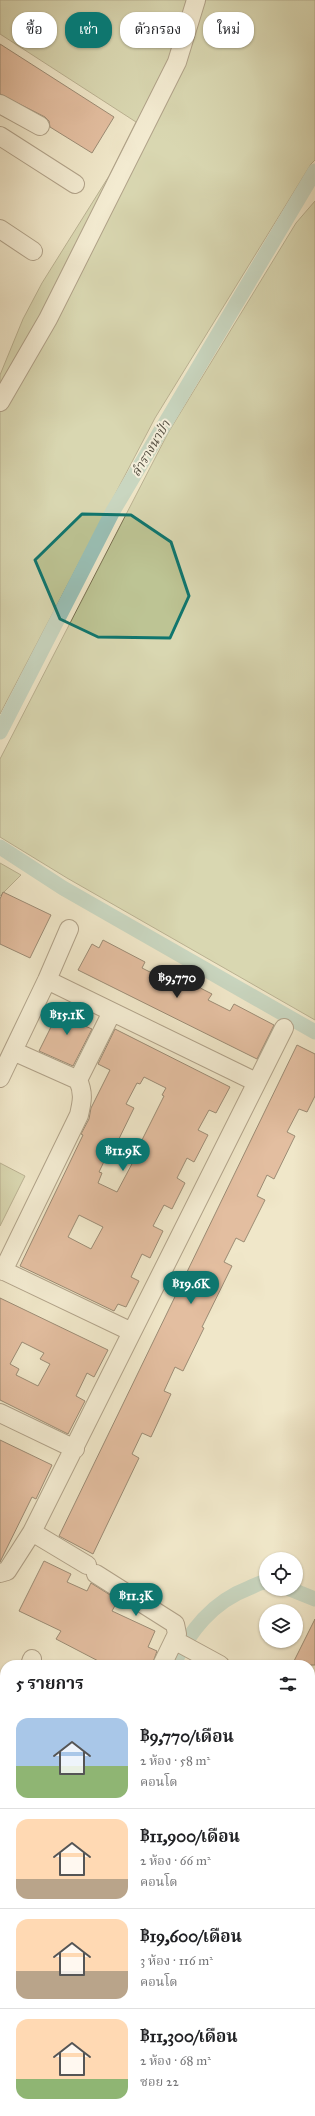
<!DOCTYPE html>
<html lang="th">
<head>
<meta charset="utf-8">
<style>
	:root { --surface:#fff; --page:#f2f2f2; --text:#202124; --muted:#757577; --line:#e0e0e0; --accent:#0f766e }
	body { margin:0; font-family:"IM FELL Great Primer","Noto Serif Thai",serif; background:var(--page); color:var(--text); height:100vh; display:flex; flex-direction:column; font-size:15px; white-space:nowrap }
	* { box-sizing:border-box; margin:0 }
	p { font-size:13px; color:var(--muted) }
	.icon { flex:none; width:22px; height:22px; fill:none; stroke:currentColor; stroke-width:2; stroke-linecap:round; stroke-linejoin:round }
	.map { position:relative; flex:1; overflow:hidden }
	.side { position:absolute; left:0px; top:1660px; width:315px; height:456px; display:flex; flex-direction:column; background:var(--surface); border-radius:16px 16px 0 0; box-shadow:0 1px 3px #0004 }
	.side>* { flex:none }
	.top-card { position:absolute; left:12px; top:12px; width:291px; height:36px; display:flex; gap:8px }
	.controls { position:absolute; left:259px; top:1552px; display:grid; gap:8px }
	.controls a { display:grid; place-items:center; width:44px; height:44px; border-radius:50%; background:var(--surface); box-shadow:0 1px 3px #0004; font-size:20px }
	.price { position:absolute; translate:-50% -34px; padding:0 9px; border-radius:14px; background:var(--accent); color:#fff; font-size:13px; line-height:26px; filter:drop-shadow(0 1px 2px #0008) }
	.price::after { content:''; position:absolute; left:50%; top:24px; width:12px; height:9px; margin-left:-6px; background:inherit; clip-path:polygon(0 0,100% 0,50% 100%) }
	.price.selected { background:#222; color:#fff }
	ul { padding:0; list-style:none }
	li { display:flex; align-items:center; gap:12px; height:100px; padding:0 16px }
	li+li { border-top:1px solid var(--line) }
	li span { display:grid; place-items:center; flex:none; width:112px; height:80px; border-radius:12px; color:#555 }
	li>.icon { margin-inline-start:auto }
	span .icon { width:48px; height:48px; fill:#fffc; stroke-width:1 }
	li b { font-size:17px }
	h2 { display:flex; justify-content:space-between; align-items:center; height:48px; padding:0 16px; font-size:17px }
	.tag { padding:0 14px; border-radius:16px; background:var(--surface); box-shadow:0 1px 3px #0004; font-size:14px; line-height:36px }
	.tag.selected { background:var(--accent); color:#fff }
	.map>svg:first-child { display:block }
	.green { fill:#bdc494; stroke:#797051 }
	.lines { fill:none; stroke-linecap:round; stroke-linejoin:round }
	.canal { stroke:#9ac0b6; stroke-width:15 }
	.building { fill:#d38c70; stroke:#351c0e; fill-rule:evenodd }
	.minor-casing { stroke:#644f3d; stroke-width:20 }
	.minor { stroke:#f5efdc; stroke-width:18 }
	.marked { fill:none; stroke:#0f766e; stroke-width:3; stroke-linejoin:round }
	.labels { text-anchor:middle; stroke-width:4; stroke-linejoin:round; paint-order:stroke }
	.water-label { font-size:13px; font-style:italic; fill:#534d40; stroke:#f5efdc }
</style>
</head>
<body>
<div class="map">
<svg width="315" height="2116" viewBox="0 0 315 2116">
	<rect width="100%" height="100%" fill="#f0e7c9"/>
	<filter id="stains"><feTurbulence type="fractalNoise" baseFrequency=".005" numOctaves="4"/><feColorMatrix values="0 0 0 0 .2 0 0 0 0 .09 0 0 0 0 .02 0 0 0 .5 -.17"/></filter>
	<radialGradient id="worn" r=".72"><stop offset=".6" stop-color="#630" stop-opacity="0"/><stop offset="1" stop-color="#630" stop-opacity=".3"/></radialGradient>
	<path class="green" d="M0 0H315V160L311 164 155 418 0 714V375L23 319 42 283 109 176 136 122 0 34Z
		M315 201V1020L67 878 0 837V759L168 433 296 223Z
		M0 863 21 875 0 896Z
		M0 1163 25 1176 0 1226Z"/>
	<g class="lines">
		<path class="canal" d="M0 732 113 511 315 171
			M0 847 63 888 315 1032
			M290 1589 315 1599
			M173 1665C190 1631 212 1602 249 1588 254 1586 260 1582 266 1582
			M0 2010 5 2000"/>
	</g>
	<path class="building" d="M0 44 114 117 92 153 50 127 49 121 45 117 0 94Z
		M3 892 51 915 30 958 0 944V899Z
		M103 940 145 962 142 968 166 980 169 972 212 994 208 1000 230 1011 234 1004 274 1025 257 1059 78 970 92 944 99 948Z
		M62 1005 89 1018 85 1026 92 1029 73 1066 39 1051Z
		M115 1029 230 1087 216 1113 209 1110 198 1130 208 1135 194 1162 187 1158 177 1178 185 1183 172 1209 164 1205 153 1226 163 1231 150 1258 142 1254 131 1277 139 1281 126 1307 118 1304 114 1311 20 1266 83 1135 81 1134 89 1119 91 1108 110 1070 98 1064ZM144 1077 166 1088 162 1095 164 1096 140 1144 142 1145 117 1192 98 1183 102 1173 99 1172 110 1149 113 1151 134 1108 126 1104 137 1083 140 1084ZM79 1215 103 1227 91 1249 68 1237Z
		M297 1045 315 1054V1096L307 1112 299 1109 287 1132 295 1136 274 1179 267 1175 257 1196 265 1200 244 1242 236 1238 224 1262 232 1266 202 1327 204 1328 183 1371 175 1367 164 1391 171 1394 151 1437 142 1433 132 1454 139 1458 93 1554 59 1536Z
		M0 1298 108 1350 94 1377 87 1373 76 1396 85 1401 68 1434 0 1400ZM22 1342 44 1353 40 1359 50 1364 38 1386 16 1375 19 1369 10 1364Z
		M0 1440 52 1465 36 1499 32 1497 0 1562Z
		M44 1561 71 1574 67 1582 87 1591 91 1583 118 1600 112 1611 155 1631 148 1647 157 1651 152 1665H106L56 1639 61 1631 19 1611Z
		M315 1619V1665H292Z"/>
	<g class="lines">
		<g class="minor-casing">
			<path id="minor" d="M0 104 40 126
				M0 136 75 184
				M0 229 33 251
				M0 402 48 319 177 62 196 0
				M47 980 256 1082
				M0 1078 47 980 69 929
				M78 1080 112 1012
				M0 1269 132 1332
				M3 1271 79 1115C82 1102 84 1093 78 1080L13 1051
				M0 1413 75 1449
				M32 1532 87 1565
				M0 1573 7 1571 32 1532 284 1028
				M96 1574 175 1624 177 1634 162 1665
				M174 1640 220 1665
				M30 1665 32 1659
				M310 1715 315 1718
				M0 1728 5 1718
				M0 1800 5 1802
				M310 1821 315 1808
				M310 1859 315 1861
				M0 1915 5 1918
				M310 2005 315 2008
				M242 2111 252 2116
				M172 2116 174 2111"/>
		</g>
		<use href="#minor" class="minor"/>
	</g>
	<path d="M0 0H315V2116H0ZM82 514 131 515 171 542 189 596 170 638 98 637 60 619 35 560Z" fill="#f0e7c9" fill-opacity=".55" fill-rule="evenodd"/>
	<path class="marked" d="M82 514 131 515 171 542 189 596 170 638 98 637 60 619 35 560Z"/>
	<g class="labels">
		<g class="water-label">
			<text transform="translate(150 448) rotate(-59)" y="5">ลำรางนาป่า</text>
		</g>
	</g>
	<rect width="100%" height="100%" filter="url(#stains)"/>
	<rect width="100%" height="100%" fill="url(#worn)"/>
</svg>
<div class="controls">
<a><svg class="icon" aria-label="locate" viewBox="0 0 24 24"><circle cx="12" cy="12" r="6"/><path d="M12 2v4M12 18v4M2 12h4M18 12h4"/></svg></a>
<a><svg class="icon" aria-label="layers" viewBox="0 0 24 24"><path d="M12 4l9 5-9 5-9-5zM3 14l9 5 9-5"/></svg></a>
</div>
<b class="price selected" style="left:177px;top:999px">฿9,770</b>
<b class="price" style="left:67px;top:1036px">฿15.1K</b>
<b class="price" style="left:123px;top:1172px">฿11.9K</b>
<b class="price" style="left:191px;top:1305px">฿19.6K</b>
<b class="price" style="left:136px;top:1617px">฿11.3K</b>
<div class="top-card">
<a class="tag">ซื้อ</a>
<a class="tag selected">เช่า</a>
<a class="tag">ตัวกรอง</a>
<a class="tag">ใหม่</a>
</div>
<section class="side">
<h2>5 รายการ<svg class="icon" aria-label="filters" viewBox="0 0 24 24"><path d="M4 7h16M4 17h16"/><circle cx="9" cy="7" r="2"/><circle cx="15" cy="17" r="2"/></svg></h2>
<ul>
<li><span style="background:linear-gradient(#a9c7e8 60%,#8fb573 0)"><svg class="icon" aria-label="home" viewBox="0 0 24 24"><path d="M3 11l9-7 9 7M6 9v11h12V9"/></svg></span><div><b>฿9,770/เดือน</b><p>2 ห้อง · 58 m²</p><p>คอนโด</p></div></li>
<li><span style="background:linear-gradient(#ffd9b3 75%,#b9a48a 0)"><svg class="icon" aria-label="home" viewBox="0 0 24 24"><path d="M3 11l9-7 9 7M6 9v11h12V9"/></svg></span><div><b>฿11,900/เดือน</b><p>2 ห้อง · 66 m²</p><p>คอนโด</p></div></li>
<li><span style="background:linear-gradient(#ffd9b3 65%,#b9a48a 0)"><svg class="icon" aria-label="home" viewBox="0 0 24 24"><path d="M3 11l9-7 9 7M6 9v11h12V9"/></svg></span><div><b>฿19,600/เดือน</b><p>3 ห้อง · 116 m²</p><p>คอนโด</p></div></li>
<li><span style="background:linear-gradient(#ffd9b3 75%,#8fb573 0)"><svg class="icon" aria-label="home" viewBox="0 0 24 24"><path d="M3 11l9-7 9 7M6 9v11h12V9"/></svg></span><div><b>฿11,300/เดือน</b><p>2 ห้อง · 68 m²</p><p>ซอย 22</p></div></li>
</ul>
</section>
</div>
</body>
</html>
